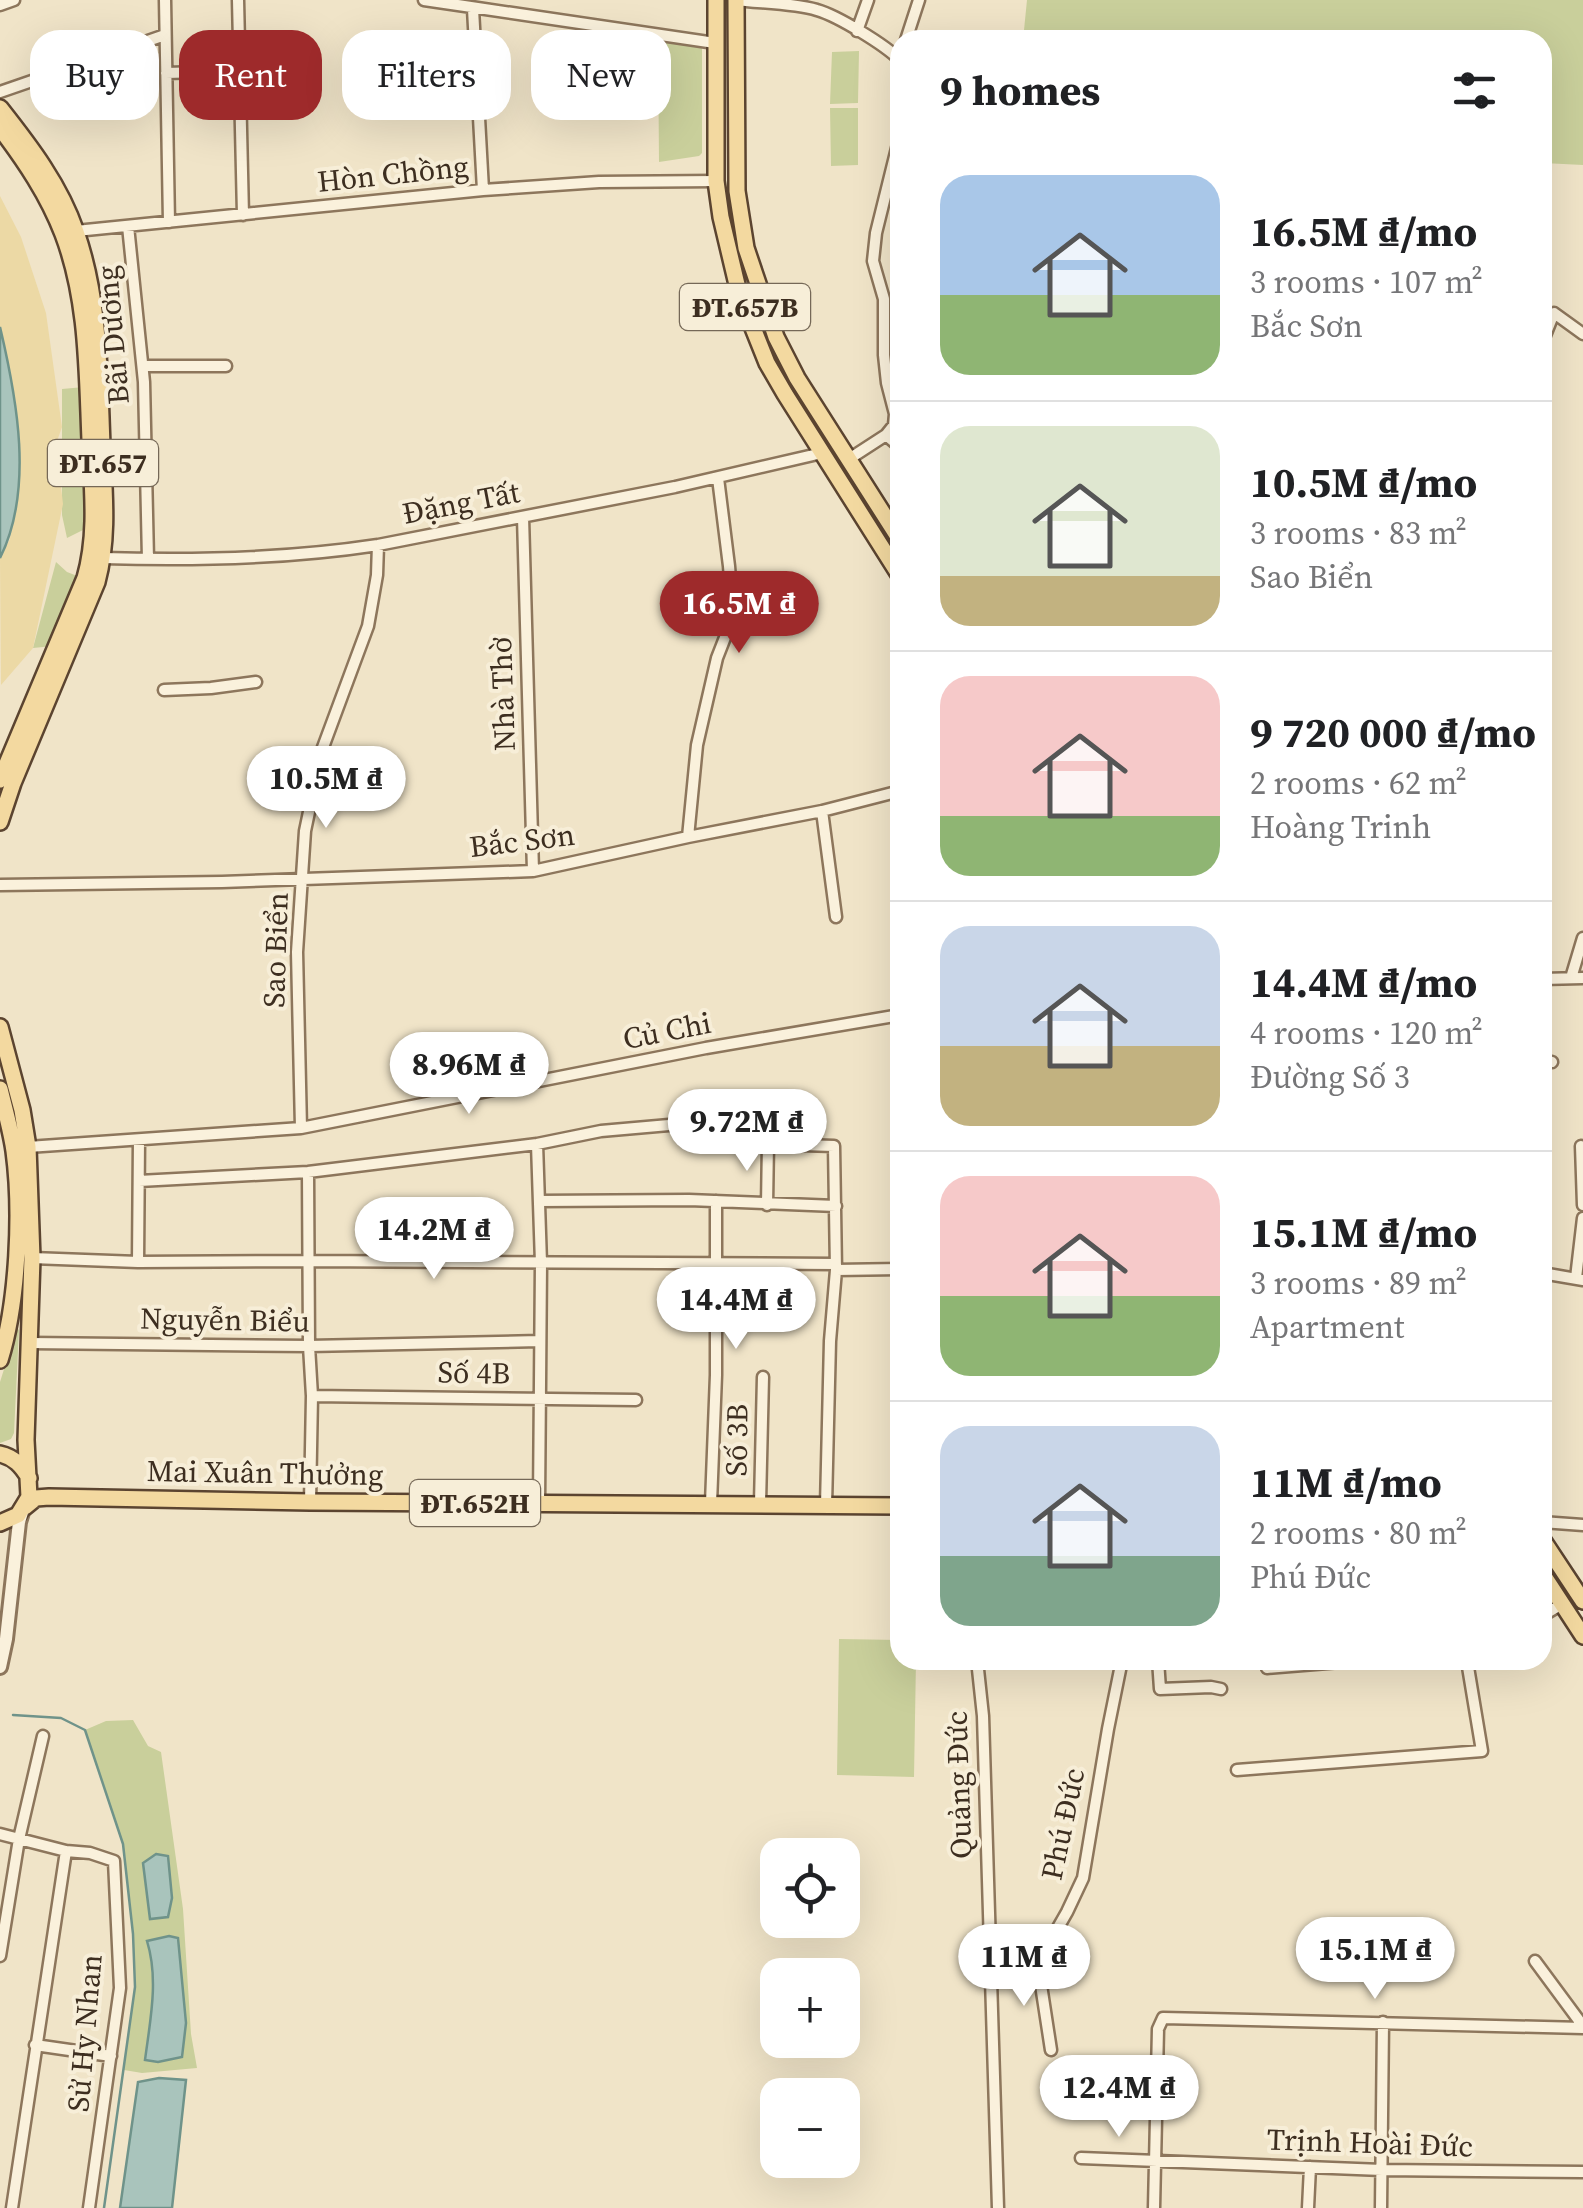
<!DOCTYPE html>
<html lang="en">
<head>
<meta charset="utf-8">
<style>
	:root { --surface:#fff; --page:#f6f6f6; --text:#202124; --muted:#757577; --line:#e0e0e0; --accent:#9e2a2b }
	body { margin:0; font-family:"Source Serif 4",serif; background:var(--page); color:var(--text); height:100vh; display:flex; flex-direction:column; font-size:38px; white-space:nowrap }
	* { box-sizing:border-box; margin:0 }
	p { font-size:32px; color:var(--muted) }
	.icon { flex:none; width:55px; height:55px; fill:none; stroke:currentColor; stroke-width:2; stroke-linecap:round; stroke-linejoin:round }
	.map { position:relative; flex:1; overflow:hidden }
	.sheet { position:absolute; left:890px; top:30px; width:662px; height:1640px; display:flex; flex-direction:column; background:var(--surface); border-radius:30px; box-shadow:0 10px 40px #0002 }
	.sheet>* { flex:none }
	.banner { position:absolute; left:30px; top:30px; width:710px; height:90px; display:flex; gap:20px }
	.tools { position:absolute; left:760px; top:1838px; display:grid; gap:20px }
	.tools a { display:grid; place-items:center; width:100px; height:100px; border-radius:20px; background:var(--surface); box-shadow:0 10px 40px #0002; font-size:50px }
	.price { position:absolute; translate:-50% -85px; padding:0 22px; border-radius:35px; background:#fff; color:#222; font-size:32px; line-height:65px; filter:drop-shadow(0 2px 5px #0008) }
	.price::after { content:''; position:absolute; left:50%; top:60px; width:30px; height:22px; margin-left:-15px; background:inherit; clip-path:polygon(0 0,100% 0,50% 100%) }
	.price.active { background:var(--accent); color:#fff }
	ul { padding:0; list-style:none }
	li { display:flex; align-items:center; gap:30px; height:250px; padding:0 50px }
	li+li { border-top:2px solid var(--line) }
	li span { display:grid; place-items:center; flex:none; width:280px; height:200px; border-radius:30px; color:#555 }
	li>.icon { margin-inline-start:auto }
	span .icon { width:120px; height:120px; fill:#fffc; stroke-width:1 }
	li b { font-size:42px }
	h2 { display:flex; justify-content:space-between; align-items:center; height:120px; padding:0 50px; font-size:42px }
	.tag { padding:0 35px; border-radius:30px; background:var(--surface); box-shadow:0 10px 40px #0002; font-size:35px; line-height:90px }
	.tag.active { background:var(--accent); color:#fff }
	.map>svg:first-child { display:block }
	.green { fill:#c9cf9b; fill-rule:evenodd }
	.sand { fill:#ecd9a5 }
	.water { fill:#a9c4bc; stroke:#6f938a; stroke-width:2.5 }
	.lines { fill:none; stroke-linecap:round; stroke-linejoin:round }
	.stream { stroke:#6f938a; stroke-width:2.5 }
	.minor-casing { stroke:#8d765c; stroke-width:15 }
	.tertiary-casing { stroke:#8d765c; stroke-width:18 }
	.primary-casing { stroke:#5b4430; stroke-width:20 }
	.minor { stroke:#faf1dc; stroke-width:10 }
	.tertiary { stroke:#faf1dc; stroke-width:12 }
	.primary { stroke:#f3d9a0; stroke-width:15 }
	.labels { text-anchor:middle; stroke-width:8; stroke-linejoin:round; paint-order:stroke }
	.shield { fill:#f7eed8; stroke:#756857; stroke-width:2.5 }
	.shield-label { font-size:28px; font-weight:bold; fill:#3d2e20 }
	.street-label { font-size:30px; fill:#3d2e20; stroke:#f7eed8 }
</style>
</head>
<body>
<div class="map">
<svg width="1583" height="2208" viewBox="0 0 1583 2208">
	<rect width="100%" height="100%" fill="#f0e4c8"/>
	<path class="green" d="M1027 0H1583V165L1543 163 1542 40H1023Z
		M658 38 702 48V153L699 156 659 162Z
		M859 51 858 103 830 104 832 52Z
		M830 108H858V165L831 166Z
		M84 387 87 528 67 538 62 515V389Z
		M56 562 67 572 80 577 53 646 33 648Z
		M17 1328 19 1330 14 1433 11 1439 0 1443V1382L11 1347 14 1329Z
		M839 1639 900 1640V1660H916L914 1777 837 1775Z
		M133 1720 148 1746 161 1752 183 1909 191 2034 197 2068 142 2073 124 2070 135 1987 133 1934 123 1844 85 1730 106 1721ZM178 1938 182 1983 145 2060 153 1996 151 1956Z"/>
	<path class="sand" d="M0 196 21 237 46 313 62 427 56 444 63 504 33 648 1 685 0 558 10 539 19 442 16 403 0 327Z"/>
	<path class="water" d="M0 327C17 399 34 490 0 558Z
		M156 1854 168 1856 172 1898 168 1917 150 1919 143 1863Z
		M169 1936 178 1938 186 2023 182 2057 158 2062 145 2060C150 2021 159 1980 147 1941Z
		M159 2078 186 2080 172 2208H120L138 2082Z"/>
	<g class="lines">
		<path class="stream" d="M13 1715 61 1718 85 1730 123 1844 133 1934 135 1987 104 2208"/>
		<g class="minor-casing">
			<path id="minor" d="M165 0 169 222
				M238 0 243 215
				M424 0 715 43
				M736 0C760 3 795 3 817 10 838 16 885 45 900 60
				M0 5 14 0
				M473 9 483 190
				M857 31 868 0
				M906 40 919 0
				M166 73 239 71
				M0 92 165 35
				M128 226 144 382 148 559
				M76 231 483 190 599 182 716 181
				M1542 343 1554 313 1583 334
				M143 366H226
				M886 435 900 447
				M849 459 886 435 894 425 895 414 887 383 884 355V299L873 261 876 233 900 136
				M523 517 533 871
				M103 558C196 561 286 559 378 545L675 487 822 453
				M164 690 211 688 256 682
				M822 811 836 917
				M688 837 697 745 717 658 733 617 729 566 718 478
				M0 885 222 882 533 871 688 837 822 811 900 791
				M1571 978 1583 938
				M1542 979 1583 978
				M1542 1060 1552 1062
				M301 1128 297 952 305 831 322 750 368 626 377 575 378 545
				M537 1144 541 1263 539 1503
				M1581 1146 1583 1205
				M28 1147 301 1128 706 1048 900 1015
				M1542 1148H1544
				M308 1172 309 1346 312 1396 310 1502
				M139 1181 308 1172 537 1144 601 1131 703 1122H758L765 1130 769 1144 834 1146 836 1270 830 1341 826 1505
				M539 1201 689 1200 836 1206
				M767 1205 768 1143
				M32 1258 138 1262 310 1261 836 1264
				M138 1262 139 1140
				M836 1270 900 1269
				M1542 1273 1583 1280
				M1576 1278 1583 1218
				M30 1343 309 1346 539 1341
				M312 1396 636 1400
				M711 1503 716 1375V1201
				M760 1503 763 1377
				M1542 1522 1583 1525
				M1542 1616 1562 1604
				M977 1660 983 1716 998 2208
				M1158 1660 1160 1689 1211 1687 1221 1689
				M1267 1668 1365 1660
				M1237 1770 1482 1751 1467 1661 1469 1660
				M0 1834 66 1851 90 1853 114 1861 120 1988 89 2208
				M0 1956 19 1839 43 1736
				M1535 1961 1583 2026
				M35 2045 111 2056
				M1051 2050 1041 1985 1039 1961 1067 1912 1083 1878 1108 1729 1122 1660
				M1081 2158 1382 2170 1583 2172
				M12 2208 66 1851
				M1154 2208 1158 2029 1163 2018 1583 2028
				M1308 2208 1310 2167
				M1381 2208 1383 2022"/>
		</g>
		<g class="tertiary-casing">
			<path id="tertiary" d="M0 1667 6 1639 19 1522 23 1509"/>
		</g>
		<g class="primary-casing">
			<path id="primary" d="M716 0V181L721 217 739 293 767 363 785 394 900 576
				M736 0 737 191 746 248 776 337 797 378 900 540
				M0 108C30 146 60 185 76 232 100 300 99 373 102 445 104 491 109 537 97 582L13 783 0 822
				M0 128C25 161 48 195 63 234 88 300 87 371 90 440 92 486 98 533 85 578L0 780
				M0 1027 22 1110 28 1147 32 1258 26 1440 29 1497 18 1515 0 1523
				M0 1089C5 1110 11 1130 14 1151 22 1211 18 1302 0 1360
				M0 1454C14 1457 22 1466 29 1478
				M25 1507 36 1498 49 1497 310 1502 900 1506
				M1542 1539 1583 1601
				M1542 1573 1583 1636"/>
		</g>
		<use href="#minor" class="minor"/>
		<use href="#tertiary" class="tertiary"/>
		<use href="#primary" class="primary"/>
	</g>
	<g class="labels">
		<g class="shield">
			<rect x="680" y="284" width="130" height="46" rx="8"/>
			<rect x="48" y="440" width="110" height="46" rx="8"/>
			<rect x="410" y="1480" width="130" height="46" rx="8"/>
		</g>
		<g class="shield-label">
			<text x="745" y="317">ĐT.657B</text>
			<text x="103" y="473">ĐT.657</text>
			<text x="475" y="1513">ĐT.652H</text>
		</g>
		<g class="street-label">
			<text transform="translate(393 174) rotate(-6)" y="10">Hòn Chồng</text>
			<text transform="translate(113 335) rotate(-95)" y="10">Bãi Dương</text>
			<text transform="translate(461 503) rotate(-11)" y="10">Đặng Tất</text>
			<text transform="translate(503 694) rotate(-92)" y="10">Nhà Thờ</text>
			<text transform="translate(522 841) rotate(-7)" y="10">Bắc Sơn</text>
			<text transform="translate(276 950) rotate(-88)" y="10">Sao Biển</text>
			<text transform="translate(667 1031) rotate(-11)" y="10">Củ Chi</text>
			<text transform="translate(225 1320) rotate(1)" y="10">Nguyễn Biểu</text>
			<text transform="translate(474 1373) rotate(1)" y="10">Số 4B</text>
			<text transform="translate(737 1440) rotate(-89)" y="10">Số 3B</text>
			<text transform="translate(265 1473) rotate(1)" y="10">Mai Xuân Thưởng</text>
			<text transform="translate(959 1785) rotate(-92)" y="10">Quảng Đức</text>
			<text transform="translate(1063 1824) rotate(-78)" y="10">Phú Đức</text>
			<text transform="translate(85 2033) rotate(-85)" y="10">Sử Hy Nhan</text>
			<text transform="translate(1370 2143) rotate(2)" y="10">Trịnh Hoài Đức</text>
		</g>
	</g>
</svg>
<div class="tools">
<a><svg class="icon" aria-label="locate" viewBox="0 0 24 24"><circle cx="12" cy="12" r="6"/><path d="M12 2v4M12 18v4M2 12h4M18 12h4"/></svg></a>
<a>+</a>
<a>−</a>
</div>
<b class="price active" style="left:739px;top:656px">16.5M ₫</b>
<b class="price" style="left:326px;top:831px">10.5M ₫</b>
<b class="price" style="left:469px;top:1117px">8.96M ₫</b>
<b class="price" style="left:747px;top:1174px">9.72M ₫</b>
<b class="price" style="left:434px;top:1282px">14.2M ₫</b>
<b class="price" style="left:736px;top:1352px">14.4M ₫</b>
<b class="price" style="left:1375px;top:2002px">15.1M ₫</b>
<b class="price" style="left:1024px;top:2009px">11M ₫</b>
<b class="price" style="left:1119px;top:2140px">12.4M ₫</b>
<div class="banner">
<a class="tag">Buy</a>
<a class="tag active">Rent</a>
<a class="tag">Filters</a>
<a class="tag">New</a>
</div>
<section class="sheet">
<h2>9 homes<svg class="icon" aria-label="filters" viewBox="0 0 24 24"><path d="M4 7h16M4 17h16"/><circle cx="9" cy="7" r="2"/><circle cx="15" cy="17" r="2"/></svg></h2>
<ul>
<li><span style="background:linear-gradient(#a9c7e8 60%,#8fb573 0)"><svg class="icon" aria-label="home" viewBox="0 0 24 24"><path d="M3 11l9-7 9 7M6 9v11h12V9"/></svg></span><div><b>16.5M ₫/mo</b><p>3 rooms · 107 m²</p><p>Bắc Sơn</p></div></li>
<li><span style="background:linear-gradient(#dfe7d0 75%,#c2b280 0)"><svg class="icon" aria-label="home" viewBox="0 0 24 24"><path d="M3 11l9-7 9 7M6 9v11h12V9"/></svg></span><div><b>10.5M ₫/mo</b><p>3 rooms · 83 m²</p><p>Sao Biển</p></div></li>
<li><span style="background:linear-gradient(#f6c9c9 70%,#8fb573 0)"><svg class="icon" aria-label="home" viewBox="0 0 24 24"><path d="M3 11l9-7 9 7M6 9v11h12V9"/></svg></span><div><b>9 720 000 ₫/mo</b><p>2 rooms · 62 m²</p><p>Hoàng Trinh</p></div></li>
<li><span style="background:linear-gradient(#c9d6e8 60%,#c2b280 0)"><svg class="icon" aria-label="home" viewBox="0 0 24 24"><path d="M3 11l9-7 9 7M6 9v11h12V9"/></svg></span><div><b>14.4M ₫/mo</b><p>4 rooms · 120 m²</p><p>Đường Số 3</p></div></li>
<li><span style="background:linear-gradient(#f6c9c9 60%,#8fb573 0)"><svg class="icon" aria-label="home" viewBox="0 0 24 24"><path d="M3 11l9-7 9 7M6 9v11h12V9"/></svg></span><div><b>15.1M ₫/mo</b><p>3 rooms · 89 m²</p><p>Apartment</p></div></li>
<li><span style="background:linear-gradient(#c9d6e8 65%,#7fa58c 0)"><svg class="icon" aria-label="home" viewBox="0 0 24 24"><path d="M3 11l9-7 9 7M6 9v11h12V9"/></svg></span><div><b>11M ₫/mo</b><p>2 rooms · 80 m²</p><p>Phú Đức</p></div></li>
</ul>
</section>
</div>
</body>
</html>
